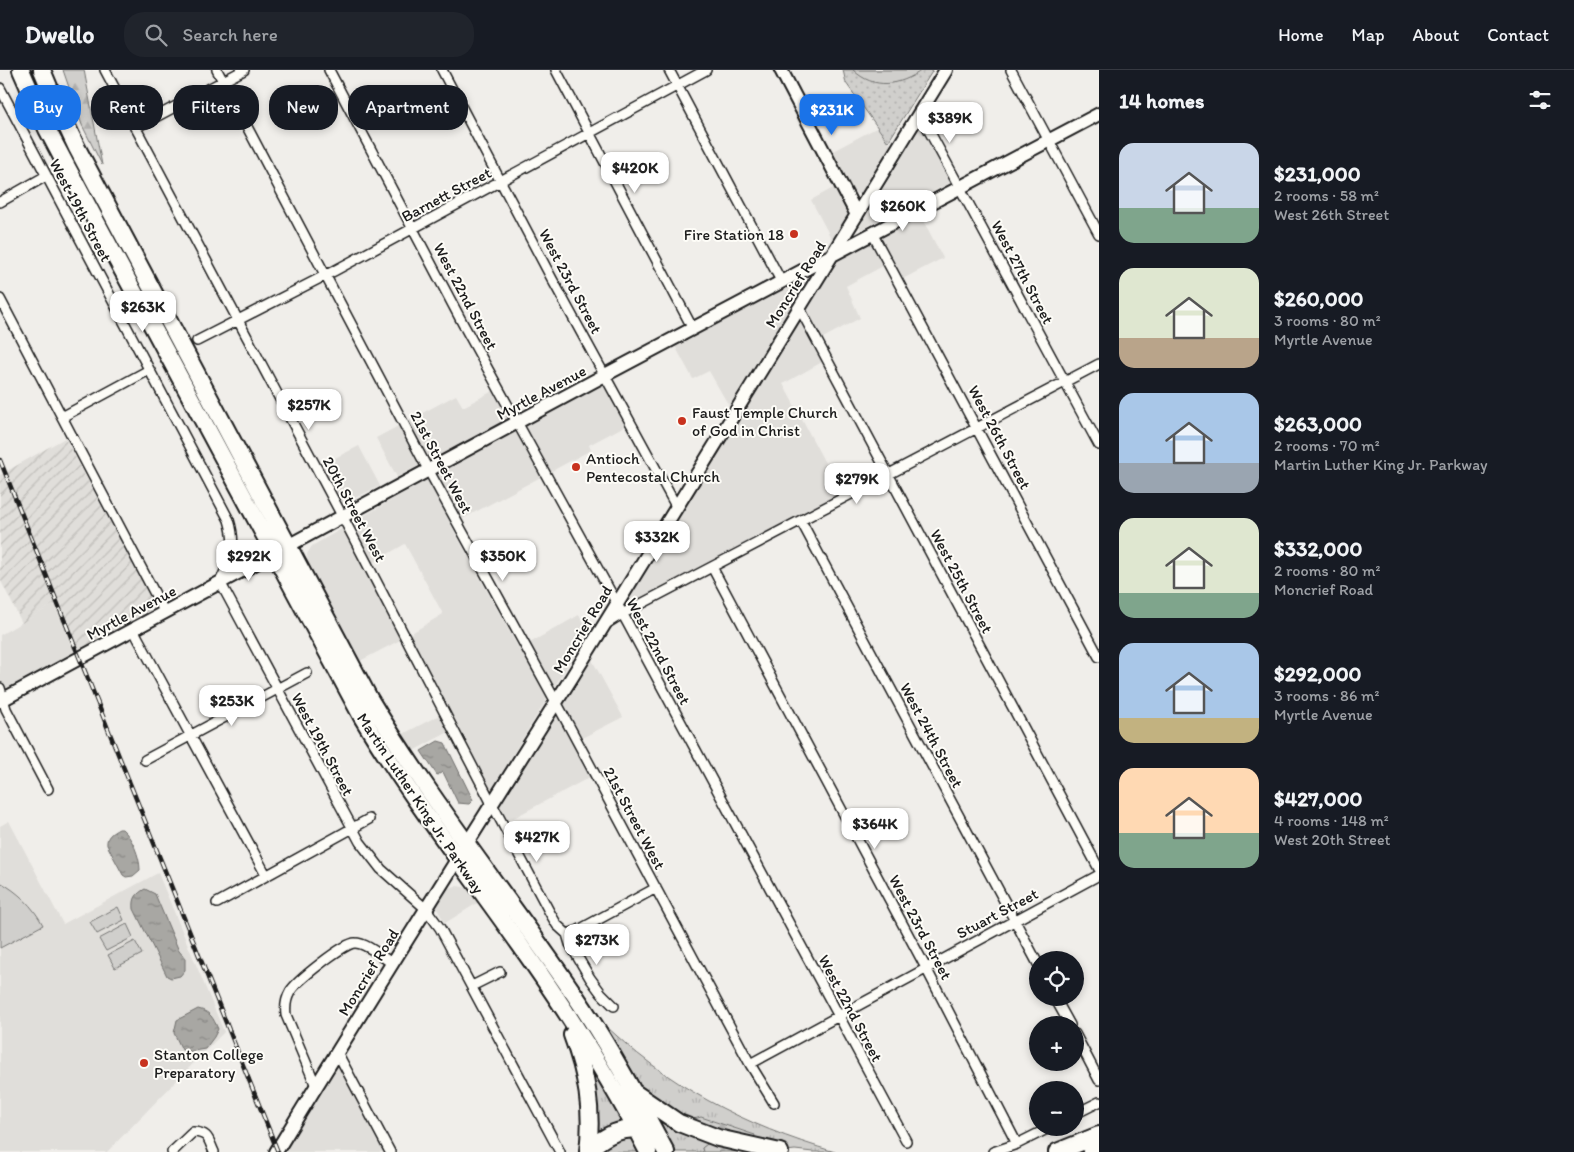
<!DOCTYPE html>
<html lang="en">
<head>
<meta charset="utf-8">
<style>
	:root { --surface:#171b24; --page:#20242c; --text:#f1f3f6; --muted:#9ea1a6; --line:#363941; --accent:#1a73e8 }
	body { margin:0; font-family:Itim,sans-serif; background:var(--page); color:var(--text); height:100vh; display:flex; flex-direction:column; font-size:19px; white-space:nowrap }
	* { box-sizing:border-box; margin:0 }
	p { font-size:16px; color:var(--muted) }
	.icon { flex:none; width:28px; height:28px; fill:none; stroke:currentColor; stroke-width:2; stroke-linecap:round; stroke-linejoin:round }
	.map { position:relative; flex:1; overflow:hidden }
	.side { display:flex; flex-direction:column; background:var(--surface); width:475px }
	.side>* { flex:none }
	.guide { position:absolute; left:15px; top:15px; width:475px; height:45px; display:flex; gap:10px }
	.controls { position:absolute; left:1029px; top:881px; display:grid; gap:10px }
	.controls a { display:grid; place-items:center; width:55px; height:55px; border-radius:50%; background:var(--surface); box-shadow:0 2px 8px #0003; font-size:25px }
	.price { position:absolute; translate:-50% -42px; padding:0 11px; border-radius:10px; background:#fff; color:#222; font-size:16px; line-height:32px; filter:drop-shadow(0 1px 2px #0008) }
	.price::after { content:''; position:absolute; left:50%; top:30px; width:15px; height:11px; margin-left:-8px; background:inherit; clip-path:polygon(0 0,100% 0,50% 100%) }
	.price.active { background:var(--accent); color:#fff }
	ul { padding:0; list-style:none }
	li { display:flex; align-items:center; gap:15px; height:125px; padding:0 20px }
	li span { display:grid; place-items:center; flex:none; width:140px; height:100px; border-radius:15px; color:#555 }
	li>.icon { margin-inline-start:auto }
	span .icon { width:60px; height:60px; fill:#fffc; stroke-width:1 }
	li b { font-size:21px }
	h2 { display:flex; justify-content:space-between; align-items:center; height:60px; padding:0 20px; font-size:21px }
	.pill { padding:0 18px; border-radius:20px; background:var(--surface); box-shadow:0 2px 8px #0003; font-size:18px; line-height:45px }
	.pill.active { background:var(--accent); color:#fff }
	header { display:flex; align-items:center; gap:30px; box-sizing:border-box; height:70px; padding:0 25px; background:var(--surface); border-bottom:1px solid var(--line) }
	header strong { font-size:24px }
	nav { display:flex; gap:28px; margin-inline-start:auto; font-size:18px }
	.search { width:350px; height:45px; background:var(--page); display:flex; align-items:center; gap:12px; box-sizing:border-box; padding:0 18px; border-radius:20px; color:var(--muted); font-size:19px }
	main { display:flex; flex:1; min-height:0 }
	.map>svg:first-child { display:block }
	.built { fill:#e0deda; fill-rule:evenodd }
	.industrial { fill:url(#industrial-furrows) }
	.grass { fill:url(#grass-tufts); stroke:#767674 }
	.forest { fill:url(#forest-firs); stroke:#767674 }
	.park { fill:url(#park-dots); stroke:#767674 }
	.pitch { fill:#d0cfcc; stroke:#767674 }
	.water { fill:url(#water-ripples); stroke:#706f6d }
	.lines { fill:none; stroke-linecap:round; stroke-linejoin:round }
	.street-casing { stroke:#1c1c1c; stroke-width:12 }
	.secondary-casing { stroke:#1c1c1c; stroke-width:16 }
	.highway-casing { stroke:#1c1c1c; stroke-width:20 }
	.street { stroke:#fdfcf7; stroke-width:9 }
	.secondary { stroke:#fdfcf7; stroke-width:12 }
	.highway { stroke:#fdfcf7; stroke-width:16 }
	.rail-casing { stroke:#1c1c1c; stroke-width:4.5 }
	.rail { stroke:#fdfcf7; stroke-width:2.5; stroke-dasharray:8; stroke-linecap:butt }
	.poi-dot { fill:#c8321e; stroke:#fdfcf7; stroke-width:2 }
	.labels { text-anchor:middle; stroke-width:4; stroke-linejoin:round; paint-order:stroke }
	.street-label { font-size:16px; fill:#1c1c1c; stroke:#fdfcf7 }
	.poi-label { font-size:16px; fill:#1c1c1c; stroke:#fdfcf7; text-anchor:start }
</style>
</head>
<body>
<header>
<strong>Dwello</strong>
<div class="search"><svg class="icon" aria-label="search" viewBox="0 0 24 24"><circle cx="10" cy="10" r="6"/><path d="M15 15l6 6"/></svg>Search here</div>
<nav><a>Home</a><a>Map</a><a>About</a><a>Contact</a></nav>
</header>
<main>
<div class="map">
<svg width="1099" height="1082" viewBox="0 0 1099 1082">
	<defs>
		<pattern id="industrial-furrows" width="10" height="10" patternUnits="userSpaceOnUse" patternTransform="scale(1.25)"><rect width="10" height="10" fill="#e0deda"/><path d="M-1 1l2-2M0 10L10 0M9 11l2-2" fill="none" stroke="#c0beba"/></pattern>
		<pattern id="grass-tufts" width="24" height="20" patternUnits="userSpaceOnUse" patternTransform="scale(1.25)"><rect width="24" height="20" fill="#d0cfcc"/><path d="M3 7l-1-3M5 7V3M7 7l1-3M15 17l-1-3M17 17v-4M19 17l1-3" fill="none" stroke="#b2b1af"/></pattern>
		<pattern id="forest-firs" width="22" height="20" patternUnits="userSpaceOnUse" patternTransform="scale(1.25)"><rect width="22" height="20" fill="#d0cfcc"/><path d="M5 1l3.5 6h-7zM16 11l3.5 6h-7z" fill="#b2b1af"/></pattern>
		<pattern id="park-dots" width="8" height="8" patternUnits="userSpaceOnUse" patternTransform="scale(1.25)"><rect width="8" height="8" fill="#d0cfcc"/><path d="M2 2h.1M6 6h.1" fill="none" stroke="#b2b1af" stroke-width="1.8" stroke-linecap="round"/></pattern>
		<pattern id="water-ripples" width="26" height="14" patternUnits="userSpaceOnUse" patternTransform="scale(1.25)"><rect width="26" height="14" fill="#a8a7a3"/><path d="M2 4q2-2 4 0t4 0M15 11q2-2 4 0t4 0" fill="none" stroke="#888784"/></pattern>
	</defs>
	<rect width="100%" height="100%" fill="#f0eeea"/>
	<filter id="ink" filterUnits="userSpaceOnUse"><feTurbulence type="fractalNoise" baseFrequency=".02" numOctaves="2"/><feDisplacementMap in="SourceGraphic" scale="10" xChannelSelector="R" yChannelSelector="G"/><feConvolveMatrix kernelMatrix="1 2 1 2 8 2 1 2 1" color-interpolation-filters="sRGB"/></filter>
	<g filter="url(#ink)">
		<path class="built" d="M928 45 961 107 862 159H860V156Z
			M878 57 891 75 863 122 859 124H855L831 82Z
			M837 116 848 135V145L832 170 811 130Z
			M921 146 943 188 893 214 883 196 846 216 860 248 821 269 831 287 783 314 841 423 622 538 840 188Z
			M804 207 807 210 729 336 709 301 693 309 675 276Z
			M614 309 636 350 589 375 591 380 451 455 519 579 579 545 588 562 491 720 458 657 413 681 403 664 449 640 410 565 360 591 308 495 307 484 312 476 419 414ZM405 474 443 544 410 564 372 493Z
			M502 316 518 343 397 407 376 368 456 325 463 337Z
			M359 376 380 416 340 435 319 396Z
			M54 534 74 582 0 622V565Z
			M591 588 623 647 572 673 590 707 508 751 501 739V733L515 713Z
			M9 751 63 854 158 803 224 962 107 1082H0V756Z
			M456 816 464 817 469 820 479 832 445 853 436 837 448 818Z
			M337 988 387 1082H288L286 1077Z"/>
		<path class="industrial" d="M65 368 156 537 74 582 54 534 22 553 0 509V405Z"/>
		<path class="grass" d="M599 949C665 1015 745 1056 835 1082H813L795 1080 778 1082H741L748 1076 755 1065 712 1071 702 1078 703 1082H676L632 1000Z
			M586 988 618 1041 639 1082H593Z"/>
		<path class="forest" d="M63 0H84L102 95 82 55Z
			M701 1047 755 1065 748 1076 741 1082H703L702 1078 711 1071 691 1056 694 1049Z"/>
		<path class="park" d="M843 0H933L888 72 846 13Z"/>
		<path class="pitch" d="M853 0H922C900 16 874 20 853 0Z
			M0 812C18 822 33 836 43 855L0 878Z
			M118 837 124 850 97 864 90 852Z
			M127 854 133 867 106 881 99 869Z
			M135 871 142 884 115 898 108 885Z"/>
		<path class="water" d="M438 671 445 673 473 730 469 734 458 733 443 702 437 705 421 681Z
			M119 759H122C132 767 140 787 140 800L133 806 126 807 123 805 107 775C106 766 112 763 119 759Z
			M145 819 155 824 179 881 185 888V900L180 906 171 908 167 906 134 839C133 828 136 824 145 819Z
			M198 939C211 942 213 948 218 959L214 967 205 979 187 982 182 980 174 963 177 950Z"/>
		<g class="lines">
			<g class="street-casing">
				<path id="street" d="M105 0 348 457 492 734 550 843 557 855 567 864 570 874 590 908 601 923 614 936
					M217 0 424 392 561 641 750 994 774 1033
					M329 0 463 254 627 552 906 1071
					M442 0 552 209 676 436
					M556 0 693 259
					M669 0 781 211
					M1011 0 1099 164
					M0 18 229 450C237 476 231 489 220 512L226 523 360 772 381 799 426 839 440 858 560 1082
					M920 44 1099 375
					M135 58 244 0
					M0 132 46 106
					M872 163 1099 587
					M0 229 165 543
					M799 237 1099 799
					M197 271 334 201 706 0
					M62 347 149 300
					M801 451 1038 894
					M712 497 926 898 1017 1074
					M606 554 622 544 1099 294
					M133 559 266 805
					M0 618 6 639 48 719
					M145 690 307 603
					M217 833 369 749
					M567 864 577 861 656 818
					M472 916 500 902
					M1055 928 1070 955
					M1075 964 1099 1010
					M337 982 390 1082
					M750 994 1099 805
					M316 1016 286 945C285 937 286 929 290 922 295 912 344 873 355 873 367 873 382 887 392 893
					M1075 1044 1099 1032
					M172 1082 193 1062C209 1063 208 1069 214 1082
					M993 1082 1017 1074 1049 1058"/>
			</g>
			<g class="secondary-casing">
				<path id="secondary" d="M781 0 857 145
					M0 631 605 305 1099 44
					M276 1082C373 923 472 765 572 607L946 0"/>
			</g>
			<g class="highway-casing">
				<path id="highway" d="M21 0 47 59 67 97 362 647C410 727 467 800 520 875 567 941 611 1010 648 1082
					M42 0 55 31 77 78 369 628C430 730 505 823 572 921 607 972 637 1028 666 1082
					M572 965C587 1005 593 1039 588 1082
					M635 1023 679 1053 718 1068 780 1082
					M588 1080C605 1066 623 1054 645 1062
					M1057 1082 1099 1065
					M1091 1082 1099 1078"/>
			</g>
			<use href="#street" class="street"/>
			<use href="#secondary" class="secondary"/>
			<use href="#highway" class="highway"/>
			<g class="rail-casing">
				<path id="rail" d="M0 390 278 1082"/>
			</g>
			<use href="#rail" class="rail"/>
		</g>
	</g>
	<g class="poi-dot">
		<circle cx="794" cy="164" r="5"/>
		<circle cx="682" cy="351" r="5"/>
		<circle cx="576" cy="397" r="5"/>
		<circle cx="144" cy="993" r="5"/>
	</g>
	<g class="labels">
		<g class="street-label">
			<text transform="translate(446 124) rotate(-28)" y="6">Barnett Street</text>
			<text transform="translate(81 140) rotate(62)" y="6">West 19th Street</text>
			<text transform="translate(1023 202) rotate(62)" y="6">West 27th Street</text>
			<text transform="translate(571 211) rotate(62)" y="6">West 23rd Street</text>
			<text transform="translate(795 214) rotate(-58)" y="6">Moncrief Road</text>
			<text transform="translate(466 226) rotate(62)" y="6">West 22nd Street</text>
			<text transform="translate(541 322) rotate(-28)" y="6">Myrtle Avenue</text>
			<text transform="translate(1000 367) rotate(62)" y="6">West 26th Street</text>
			<text transform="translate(442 392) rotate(62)" y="6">21st Street West</text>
			<text transform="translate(355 439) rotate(62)" y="6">20th Street West</text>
			<text transform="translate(962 511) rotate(62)" y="6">West 25th Street</text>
			<text transform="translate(131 542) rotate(-28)" y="6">Myrtle Avenue</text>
			<text transform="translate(582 559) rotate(-59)" y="6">Moncrief Road</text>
			<text transform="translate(659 581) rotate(62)" y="6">West 22nd Street</text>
			<text transform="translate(932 665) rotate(62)" y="6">West 24th Street</text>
			<text transform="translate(323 674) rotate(62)" y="6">West 19th Street</text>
			<text transform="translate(421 733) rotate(56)" y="6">Martin Luther King Jr. Parkway</text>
			<text transform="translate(635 748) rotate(62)" y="6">21st Street West</text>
			<text transform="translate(997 843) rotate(-28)" y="6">Stuart Street</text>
			<text transform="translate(921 857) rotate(62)" y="6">West 23rd Street</text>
			<text transform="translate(368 902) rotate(-58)" y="6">Moncrief Road</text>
			<text transform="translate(851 938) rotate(62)" y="6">West 22nd Street</text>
		</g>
		<g class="poi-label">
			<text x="784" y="170" text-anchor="end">Fire Station 18</text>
			<text x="692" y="348">Faust Temple Church<tspan x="692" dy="18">of God in Christ</tspan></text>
			<text x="586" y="394">Antioch<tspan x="586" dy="18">Pentecostal Church</tspan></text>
			<text x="154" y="990">Stanton College<tspan x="154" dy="18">Preparatory</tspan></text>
		</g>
	</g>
</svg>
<div class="controls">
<a><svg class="icon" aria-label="locate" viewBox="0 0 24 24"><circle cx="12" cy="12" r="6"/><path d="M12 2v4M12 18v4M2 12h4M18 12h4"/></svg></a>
<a>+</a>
<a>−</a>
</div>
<b class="price active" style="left:832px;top:66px">$231K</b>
<b class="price" style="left:950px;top:74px">$389K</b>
<b class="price" style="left:635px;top:124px">$420K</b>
<b class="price" style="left:903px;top:162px">$260K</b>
<b class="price" style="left:143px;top:263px">$263K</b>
<b class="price" style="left:309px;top:361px">$257K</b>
<b class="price" style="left:857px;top:435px">$279K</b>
<b class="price" style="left:657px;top:493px">$332K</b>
<b class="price" style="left:249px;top:512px">$292K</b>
<b class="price" style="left:503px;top:512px">$350K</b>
<b class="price" style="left:232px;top:657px">$253K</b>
<b class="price" style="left:875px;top:780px">$364K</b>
<b class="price" style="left:537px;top:793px">$427K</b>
<b class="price" style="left:597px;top:896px">$273K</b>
<div class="guide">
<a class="pill active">Buy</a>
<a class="pill">Rent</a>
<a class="pill">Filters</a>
<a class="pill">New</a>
<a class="pill">Apartment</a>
</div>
</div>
<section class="side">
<h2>14 homes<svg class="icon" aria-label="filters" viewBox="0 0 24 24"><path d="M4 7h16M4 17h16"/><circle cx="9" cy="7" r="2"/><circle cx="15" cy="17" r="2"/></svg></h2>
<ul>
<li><span style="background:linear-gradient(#c9d6e8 65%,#7fa58c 0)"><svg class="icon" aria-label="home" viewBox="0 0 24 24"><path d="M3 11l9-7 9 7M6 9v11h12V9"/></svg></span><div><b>$231,000</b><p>2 rooms · 58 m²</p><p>West 26th Street</p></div></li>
<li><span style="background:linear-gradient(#dfe7d0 70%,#b9a48a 0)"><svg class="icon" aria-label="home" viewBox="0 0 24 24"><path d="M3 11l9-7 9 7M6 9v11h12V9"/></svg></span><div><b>$260,000</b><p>3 rooms · 80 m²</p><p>Myrtle Avenue</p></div></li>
<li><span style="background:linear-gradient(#a9c7e8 70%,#9aa5b1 0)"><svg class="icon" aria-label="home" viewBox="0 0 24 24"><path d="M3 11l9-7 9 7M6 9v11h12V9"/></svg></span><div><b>$263,000</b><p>2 rooms · 70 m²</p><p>Martin Luther King Jr. Parkway</p></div></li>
<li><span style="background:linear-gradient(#dfe7d0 75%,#7fa58c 0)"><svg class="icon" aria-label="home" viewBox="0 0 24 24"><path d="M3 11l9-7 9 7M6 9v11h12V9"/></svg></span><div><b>$332,000</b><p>2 rooms · 80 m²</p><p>Moncrief Road</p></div></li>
<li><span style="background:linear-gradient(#a9c7e8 75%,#c2b280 0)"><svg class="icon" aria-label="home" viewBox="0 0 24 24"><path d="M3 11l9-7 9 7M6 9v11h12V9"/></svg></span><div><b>$292,000</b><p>3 rooms · 86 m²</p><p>Myrtle Avenue</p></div></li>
<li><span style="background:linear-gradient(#ffd9b3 65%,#7fa58c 0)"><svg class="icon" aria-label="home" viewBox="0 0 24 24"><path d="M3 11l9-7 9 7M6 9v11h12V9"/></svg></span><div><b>$427,000</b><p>4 rooms · 148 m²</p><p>West 20th Street</p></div></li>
</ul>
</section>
</main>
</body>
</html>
